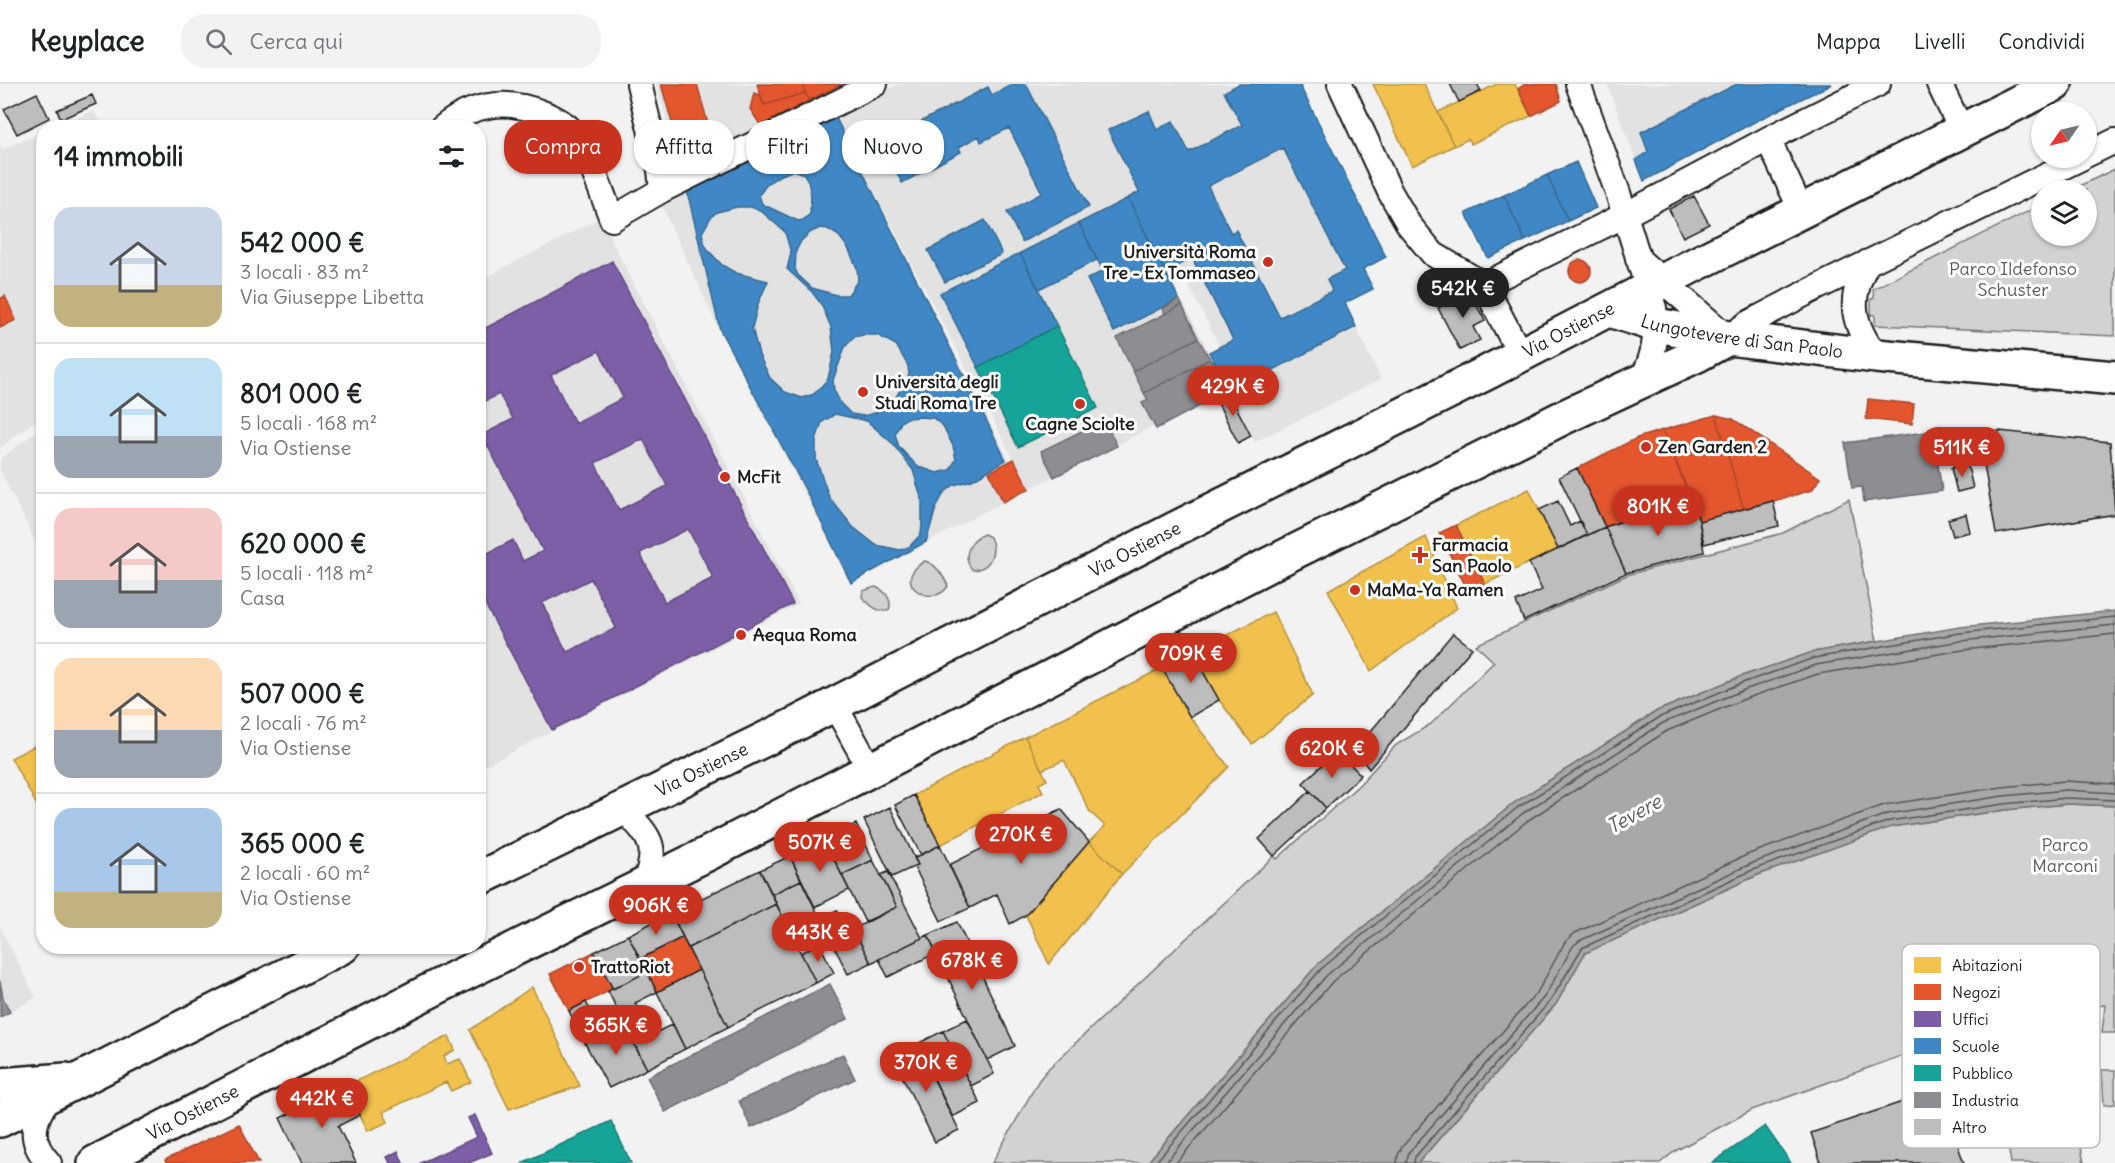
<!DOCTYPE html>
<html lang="it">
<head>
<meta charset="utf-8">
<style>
	:root { --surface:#fff; --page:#f2f2f2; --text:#202124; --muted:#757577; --line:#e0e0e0; --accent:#c8321e }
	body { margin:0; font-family:Delius,sans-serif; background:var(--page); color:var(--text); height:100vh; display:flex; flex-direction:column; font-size:22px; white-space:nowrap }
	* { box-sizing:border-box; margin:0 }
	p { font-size:20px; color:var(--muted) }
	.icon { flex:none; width:33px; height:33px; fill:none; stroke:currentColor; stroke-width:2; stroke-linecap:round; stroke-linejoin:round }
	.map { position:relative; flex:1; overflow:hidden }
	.details { position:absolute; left:36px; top:36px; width:450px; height:834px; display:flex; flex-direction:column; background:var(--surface); border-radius:24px; box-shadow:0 2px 4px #0004 }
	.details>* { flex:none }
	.hud { position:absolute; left:504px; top:36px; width:570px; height:54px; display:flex; gap:12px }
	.needle { width:39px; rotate:236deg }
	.tools { position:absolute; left:2031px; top:18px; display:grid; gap:12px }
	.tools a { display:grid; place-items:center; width:66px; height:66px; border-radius:50%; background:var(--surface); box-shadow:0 2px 4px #0004; font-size:30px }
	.price { position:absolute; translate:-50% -51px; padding:0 14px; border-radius:21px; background:var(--accent); color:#fff; font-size:20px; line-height:39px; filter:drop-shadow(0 2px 3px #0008) }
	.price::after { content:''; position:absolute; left:50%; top:36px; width:18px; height:14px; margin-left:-9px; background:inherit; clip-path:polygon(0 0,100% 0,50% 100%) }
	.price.active { background:#222; color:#fff }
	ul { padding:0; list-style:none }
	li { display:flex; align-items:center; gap:18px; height:150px; padding:0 18px }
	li+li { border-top:2px solid var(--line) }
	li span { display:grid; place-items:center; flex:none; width:168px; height:120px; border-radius:18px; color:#555 }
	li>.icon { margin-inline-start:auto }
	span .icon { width:72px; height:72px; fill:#fffc; stroke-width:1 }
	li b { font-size:26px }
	h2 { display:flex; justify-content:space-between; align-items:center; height:72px; padding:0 18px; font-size:26px }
	.pill { padding:0 21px; border-radius:24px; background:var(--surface); box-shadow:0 2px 4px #0004; font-size:21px; line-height:54px }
	.pill.active { background:var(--accent); color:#fff }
	header { display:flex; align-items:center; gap:36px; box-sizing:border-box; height:84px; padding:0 30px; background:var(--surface); border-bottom:2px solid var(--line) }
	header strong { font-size:28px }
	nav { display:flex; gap:33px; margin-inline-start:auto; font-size:21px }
	.search { width:420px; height:54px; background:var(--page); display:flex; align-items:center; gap:15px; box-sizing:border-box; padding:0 21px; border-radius:24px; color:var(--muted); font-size:22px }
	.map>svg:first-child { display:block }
	.built { fill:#e2e2e2; fill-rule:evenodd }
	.green { fill:#d2d2d2; stroke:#777; stroke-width:1.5 }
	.water { fill:#a8a8a8; stroke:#707070; stroke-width:1.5 }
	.homes { fill:#f2c14e; stroke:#b2903f; stroke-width:1.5 }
	.shops { fill:#e4572e; stroke:#a84529; stroke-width:1.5 }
	.offices { fill:#7b5ea7; stroke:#5e4a7d; stroke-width:1.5; fill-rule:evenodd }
	.schools { fill:#3f88c5; stroke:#346892; stroke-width:1.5; fill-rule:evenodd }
	.public { fill:#17a398; stroke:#187a73; stroke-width:1.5 }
	.industry { fill:#8d8d92; stroke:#6b6b6f; stroke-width:1.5 }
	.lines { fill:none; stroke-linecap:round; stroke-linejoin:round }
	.shore { stroke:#545454; stroke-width:1.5 }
	.building { fill:#bdbdbd; stroke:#1c1c1c; stroke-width:1.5 }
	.minor-casing { stroke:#1c1c1c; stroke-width:28 }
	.secondary-casing { stroke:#1c1c1c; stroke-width:38 }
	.minor { stroke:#fff; stroke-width:24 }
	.secondary { stroke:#fff; stroke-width:33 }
	.poi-dot { fill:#c8321e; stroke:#fff; stroke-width:2 }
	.labels { text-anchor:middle; stroke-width:6; stroke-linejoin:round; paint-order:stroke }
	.poi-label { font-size:18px; font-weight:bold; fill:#1c1c1c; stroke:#fff; text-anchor:start }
	.park-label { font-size:18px; fill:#5c5c5c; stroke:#fff }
	.street-label { font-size:18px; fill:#1c1c1c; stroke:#fff }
	.water-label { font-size:20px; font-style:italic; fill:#5b5b5b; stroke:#fff }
	.key { fill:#fff; stroke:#bbb; stroke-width:1.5 }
	.key-label { font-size:16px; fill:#1c1c1c }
</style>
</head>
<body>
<header>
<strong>Keyplace</strong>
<div class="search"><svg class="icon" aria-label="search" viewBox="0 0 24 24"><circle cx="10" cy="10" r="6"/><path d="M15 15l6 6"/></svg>Cerca qui</div>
<nav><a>Mappa</a><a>Livelli</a><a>Condividi</a></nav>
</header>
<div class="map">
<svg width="2115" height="1079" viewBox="0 0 2115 1079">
	<rect width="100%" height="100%" fill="#f2f2f2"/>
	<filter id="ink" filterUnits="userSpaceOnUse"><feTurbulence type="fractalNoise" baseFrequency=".0167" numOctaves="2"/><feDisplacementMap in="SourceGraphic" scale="12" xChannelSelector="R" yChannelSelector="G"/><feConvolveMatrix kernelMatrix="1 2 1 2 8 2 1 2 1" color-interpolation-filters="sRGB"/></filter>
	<g filter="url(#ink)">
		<path class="built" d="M657 0H843L679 83Z
			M899 0H1299L1386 173 1363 185 1373 205 1345 220 1381 295 1255 358 1228 305 1029 405 856 73 1010 378 989 388 1003 418 851 499 716 239 659 116ZM1179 183 1219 261 1209 268 1167 188Z
			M1607 0H1832L1760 35 1644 97Z
			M93 27 106 43H55Z
			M43 48V331L0 364V58L3 65Z
			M600 134 799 520 479 685V197Z
			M43 342V473L0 386V375Z
			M0 843 36 914 0 932Z"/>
		<path class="green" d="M2115 85V252L1875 241V231H1871V215L1874 214 1873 205 2041 121 2042 152H2086V106H2071Z
			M1849 415 1877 557 1813 568 1739 593 1657 627 1514 719 1317 881 1147 1079H992L1039 996 1049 984 1274 772 1277 775 1360 700 1396 661 1431 640 1494 578 1476 561 1627 491 1783 449Z
			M984 450 990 453C997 467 991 485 973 486 961 474 969 455 984 450Z
			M925 477C936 480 943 491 948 502 934 526 887 499 925 477Z
			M875 503C885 506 893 516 889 526 878 530 869 520 862 513L863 507Z
			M2068 720 2115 722V949H2102L2105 921 2049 930 1948 955 1752 1026 1675 1067 1660 1079H1418L1556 920 1585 869 1758 791 1891 743 2005 726Z
			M2102 986H2115V1020L2104 1021Z
			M2078 1048 2084 1079H2011L2008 1062Z"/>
		<path class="water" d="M2115 527V722L2068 720 2005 726 1891 743 1758 791 1585 869 1556 920 1418 1079H1147L1317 881 1514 719 1657 627 1739 593 1813 568 1960 543Z"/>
		<path class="homes" d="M1373 0H1424L1454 62 1412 82Z
			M1497 0H1515L1531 32 1471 60 1468 55 1454 62 1438 28Z
			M1529 405 1558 465 1485 500 1456 441Z
			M1426 453 1457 524 1371 587 1328 506Z
			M1273 528 1313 611 1252 660 1219 616 1192 568Z
			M1162 584 1190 633 1229 683 1122 790 1089 758 1105 742 1090 728 1064 676 1042 686 1025 653Z
			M1025 653 1047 696 1039 700 1043 708 940 761 914 711Z
			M44 657V734L11 674Z
			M1089 758 1122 790 1049 880 1026 831Z
			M532 903 580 1002 509 1025 470 946Z
			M449 952 455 966 444 972 447 980 460 975 471 998 451 1007 446 998 383 1028 388 1038 368 1047 346 1002Z"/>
		<path class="shops" d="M661 0H697L715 65 684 81Z
			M757 0H803L805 9 764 21Z
			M803 0H842L810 16 805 9Z
			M1525 0H1556L1561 17 1531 32 1518 5Z
			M754 9 760 11 764 21 805 9 810 16 761 42 750 25Z
			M1569 187a11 11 0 1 1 22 0a11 11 0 1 1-22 0Z
			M5 212 16 236 0 244V215Z
			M1868 315 1914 320 1912 340 1866 335Z
			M1716 331 1733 335 1820 394 1812 406 1744 426Z
			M1716 331 1744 426 1699 437 1663 346Z
			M1663 346 1691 414 1605 443 1577 384 1637 354Z
			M1014 375 1029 405 1003 418 989 388Z
			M1456 441 1485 500 1469 509 1439 449Z
			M683 853 699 886 657 908 640 875Z
			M594 868 613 905 569 927 550 890Z
			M239 1040 259 1079H166L165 1076Z"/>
		<path class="offices" d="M612 177 793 520 552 646 478 507V474L513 456 523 477 543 467 482 351 513 335 499 310 478 321V248ZM599 267 623 314 575 339 551 291ZM643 355 667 402 619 426 595 379ZM688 445 713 494 665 518 640 469ZM591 495 616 544 567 568 542 519Z
			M475 1031 492 1069 469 1079H420L477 1053 468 1034Z
			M398 1067 403 1079H390L387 1073Z"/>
		<path class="schools" d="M1013 0H1026L1089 123 1022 158 1007 128 1042 109 1009 44 981 58 979 52 959 63 961 68 902 99 881 58 988 3 992 11Z
			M1239 0H1299L1386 173 1363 185 1373 205 1345 219 1356 243 1254 296 1252 292 1228 305 1209 268 1233 256 1192 174 1165 188 1128 114 1139 108 1108 46 1149 27 1157 46 1173 37 1189 68 1242 41 1224 8ZM1283 64 1345 186 1327 195 1332 207 1280 233 1236 146 1231 149 1208 102Z
			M1737 0H1832L1760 35 1644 97 1636 76 1648 68 1641 48Z
			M834 30 1006 376 972 396 954 401 944 409 936 424 926 458 851 499 807 409 720 246 686 103ZM794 86 804 90 808 97 811 111 810 130 803 136 798 137 762 120 759 111 767 100 779 92ZM820 144 828 145 839 152 848 164 857 184 858 196 848 211H836L812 204 798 191 795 185 796 167 801 157 811 148ZM863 251H877L896 261 908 282 909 291 896 313 885 324 875 329 863 332 851 330 841 320 834 306 833 296 845 263 854 253ZM920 333 933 334 943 342 953 362 956 375 950 386 937 389 917 382 899 363 895 350 901 338 907 334Z
			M1576 78 1596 124 1568 137 1547 91Z
			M1547 91 1568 137 1525 157 1504 111Z
			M1504 111 1525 157 1488 174 1466 129Z
			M1128 114 1179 215 1114 248 1087 195 1103 187 1079 139Z
			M737 123H751L761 127 785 148 791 169 787 185 812 208 821 220 831 243 834 268 828 295 814 310 802 314 785 308 770 294 759 271 752 244 758 220 768 197 736 189 722 181 708 166 704 158 702 149 711 133 717 128Z
			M985 136 1002 170 945 198 928 166Z
			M1079 139 1097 176 1039 205 1020 169Z
			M1020 169 1057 242 978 283 940 209Z
			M835 330 867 337 892 359 913 386 922 417V440L921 450 909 463 900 466 876 461 853 443 829 413 816 375V356L822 338Z"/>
		<path class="public" d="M1057 242 1098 324 1018 363 978 283Z
			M611 1037 631 1079H522Z
			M1765 1042 1791 1079H1712Z"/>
		<path class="industry" d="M1179 215 1182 221 1165 230 1163 224Z
			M1182 221 1198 254 1133 287 1117 254Z
			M1198 254 1210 275 1144 309 1133 287Z
			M1210 275 1228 307 1156 345 1142 319 1148 316 1144 309Z
			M1104 336 1117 362 1054 393 1041 367Z
			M1933 347 1942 407 1864 418 1862 403 1852 404 1845 359Z
			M0 897 3 914 10 928 0 933Z
			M830 900 848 935 665 1028 647 993Z
			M843 970 855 995 751 1044 739 1017Z"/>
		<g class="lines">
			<path class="shore" d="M1935 975 1940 977 1948 1001 1946 1004 1940 1003 1933 979Z
				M1155 1079 1321 885 1517 724 1660 633 1742 599 1814 574 1960 549 2115 533
				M1165 1079 1327 891 1522 730 1663 639 1744 606 1816 581 1961 557 2115 541
				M1176 1079 1333 897 1527 737 1667 647 1747 614 1818 590 1963 566 2115 550
				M1397 1079 1398 1071 1402 1063 1538 907 1565 858 1575 849 1749 770 1884 721 2002 703 2065 697 2115 700
				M1406 1079 1409 1068 1545 912 1573 862 1579 857 1753 779 1887 730 2003 712 2066 706 2115 709
				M1414 1079 1415 1073 1551 916 1582 864 1755 785 1889 737 2004 720 2067 714 2115 716"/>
		</g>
		<path class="building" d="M1450 0H1477L1481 7 1459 18Z
			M37 9 49 34 17 50 4 25Z
			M92 11 96 20 61 35 57 26Z
			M1694 112 1709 140 1683 153 1669 125Z
			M1469 207 1485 237 1473 243 1480 256 1460 266 1438 224Z
			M1228 307 1251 352 1238 359 1215 313Z
			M1999 347 2110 358 2115 430 1996 450 1979 351Z
			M1965 380 1969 387 1973 404 1957 408 1951 384Z
			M1577 384 1605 443 1587 451 1559 393Z
			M1691 414 1699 437 1704 468 1626 489 1605 443Z
			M1558 417 1570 442 1580 437 1587 451 1558 465 1539 426Z
			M1773 417 1779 442 1704 460 1699 437Z
			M1966 430 1970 448 1953 452 1948 435Z
			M1605 443 1626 489 1524 537 1516 518 1542 506 1529 479Z
			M1453 549 1472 564 1369 685 1355 666Z
			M1192 568 1219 616 1190 633 1162 584Z
			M1337 667 1361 691 1326 724 1303 699Z
			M1310 707 1326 724 1274 772 1259 755Z
			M914 711 940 761 921 771 895 721Z
			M890 723 918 781 892 793 864 736Z
			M1061 725 1089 758 1026 831 1010 840 997 810 970 824 949 781Z
			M856 740 873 776 842 791 824 755Z
			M824 755 849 806 815 823 790 772Z
			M940 761 970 824 941 837 914 782 918 781 914 774Z
			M790 772 801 796 772 810 760 786Z
			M873 776 897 823 865 838 842 791Z
			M760 786 776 820 688 864 671 829Z
			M888 788 922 854 871 879 853 845 897 823 881 791Z
			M801 796 824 843 794 857 772 810Z
			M776 820 816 899 728 943 688 864Z
			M837 826 847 847 853 845 871 879 848 890 820 834Z
			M671 829 683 853 640 875 628 851Z
			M957 838 1015 962 987 976 928 851Z
			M628 851 647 888 613 905 594 868Z
			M928 851 936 869 888 893 879 875Z
			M819 859 834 889 816 899 801 869Z
			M699 886 728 943 685 965 657 908Z
			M647 888 657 908 635 919 651 951 673 940 685 965 647 985 608 907Z
			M586 918 602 951 585 959 569 927Z
			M967 935 994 990 971 1002 943 947Z
			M623 940 647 985 609 1004 585 959Z
			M943 947 980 1019 952 1033 917 960Z
			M917 960 959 1046 935 1058 892 972Z
			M346 1002 360 1031 338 1042 356 1079H302L280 1034Z
			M1920 1012 1926 1031 1945 1025 1964 1079H1821L1811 1049Z"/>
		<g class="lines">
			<g class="minor-casing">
				<path id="minor" d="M639 0 660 86 662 106
					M1340 0 1390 108 1409 141 1433 170 1484 201 1521 272
					M1578 0 1618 109 1654 224C1658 252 1654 273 1641 298
					M1939 0 1962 47
					M442 44C474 18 507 14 545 30 555 34 564 39 572 47 588 66 602 110 612 135L662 106 875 0
					M1768 55 1802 128
					M2086 71 2115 57
					M1638 175 1728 254 1747 240 1808 208 2081 74
					M1868 178C1847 214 1852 240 1876 272
					M1484 201 1625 131 1768 55 1878 0
					M834 620 870 685
					M623 724C650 754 660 760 644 801
					M49 1079C27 1056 33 1036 49 1013"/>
			</g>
			<g class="secondary-casing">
				<g id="secondary">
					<path id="s1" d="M1610 226 1656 241 1728 254 1876 272 2115 294"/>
					<path id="s2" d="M478 795 798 639 1175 445 1490 287 1690 183 2055 0"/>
					<path d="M0 1001 66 996"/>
					<path d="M0 1036 343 862"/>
					<path id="s3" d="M95 1079 439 902 709 769 1270 480 1562 334 1697 271 1728 254"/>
				</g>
			</g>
			<use href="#minor" class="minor"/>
			<use href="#secondary" class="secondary"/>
		</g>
	</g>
	<g class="poi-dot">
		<circle cx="1268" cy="178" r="6"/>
		<circle cx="863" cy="308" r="6"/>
		<circle cx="1080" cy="320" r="6"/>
		<circle cx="1646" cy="363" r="6"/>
		<circle cx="725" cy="393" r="6"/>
		<path d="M1417 462h6v6h6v6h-6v6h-6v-6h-6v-6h6z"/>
		<circle cx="1355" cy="506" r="6"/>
		<circle cx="741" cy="551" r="6"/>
		<circle cx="579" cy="883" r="6"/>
	</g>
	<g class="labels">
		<g class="poi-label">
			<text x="1256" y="174" text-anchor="end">Università Roma<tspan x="1256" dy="21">Tre - Ex Tommaseo</tspan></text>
			<text x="875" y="304">Università degli<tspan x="875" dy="21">Studi Roma Tre</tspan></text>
			<text x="1080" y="346" text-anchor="middle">Cagne Sciolte</text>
			<text x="1658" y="369">Zen Garden 2</text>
			<text x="737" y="399">McFit</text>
			<text x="1432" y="467">Farmacia<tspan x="1432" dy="21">San Paolo</tspan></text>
			<text x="1367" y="512">MaMa-Ya Ramen</text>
			<text x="753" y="557">Aequa Roma</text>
			<text x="591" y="889">TrattoRiot</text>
		</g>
		<g class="park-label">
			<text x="2013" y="191">Parco Ildefonso<tspan x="2013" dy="21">Schuster</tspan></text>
			<text x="2065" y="767">Parco<tspan x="2065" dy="21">Marconi</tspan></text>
		</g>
		<g class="street-label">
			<text dy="6" stroke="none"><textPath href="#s2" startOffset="1221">Via Ostiense</textPath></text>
			<text dy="6" stroke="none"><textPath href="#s1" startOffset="135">Lungotevere di San Paolo</textPath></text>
			<text dy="6" stroke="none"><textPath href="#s2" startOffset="735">Via Ostiense</textPath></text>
			<text dy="6" stroke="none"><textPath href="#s2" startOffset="249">Via Ostiense</textPath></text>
			<text dy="6" stroke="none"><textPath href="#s3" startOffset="110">Via Ostiense</textPath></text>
		</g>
		<g class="water-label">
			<text transform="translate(1634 730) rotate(-29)" y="7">Tevere</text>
		</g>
	</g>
	<rect x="1902" y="860" width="198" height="204" rx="9" class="key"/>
	<rect x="1914" y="873" width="27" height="16" fill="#f2c14e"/>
	<rect x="1914" y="900" width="27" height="16" fill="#e4572e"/>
	<rect x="1914" y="927" width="27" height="16" fill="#7b5ea7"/>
	<rect x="1914" y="954" width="27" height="16" fill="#3f88c5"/>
	<rect x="1914" y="981" width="27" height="16" fill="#17a398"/>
	<rect x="1914" y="1008" width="27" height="16" fill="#8d8d92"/>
	<rect x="1914" y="1035" width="27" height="16" fill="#bdbdbd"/>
	<g class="key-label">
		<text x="1952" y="887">Abitazioni</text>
		<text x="1952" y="914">Negozi</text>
		<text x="1952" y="941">Uffici</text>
		<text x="1952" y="968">Scuole</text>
		<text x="1952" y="995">Pubblico</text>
		<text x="1952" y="1022">Industria</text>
		<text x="1952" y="1049">Altro</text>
	</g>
</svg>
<div class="tools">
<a><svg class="needle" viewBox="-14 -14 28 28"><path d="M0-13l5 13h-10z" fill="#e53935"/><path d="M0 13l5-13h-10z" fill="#757577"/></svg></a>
<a><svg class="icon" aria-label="layers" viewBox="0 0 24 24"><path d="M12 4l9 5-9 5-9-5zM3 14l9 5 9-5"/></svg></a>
</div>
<b class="price active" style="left:1463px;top:235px">542K €</b>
<b class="price" style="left:1233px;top:333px">429K €</b>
<b class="price" style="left:1962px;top:394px">511K €</b>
<b class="price" style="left:1658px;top:453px">801K €</b>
<b class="price" style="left:1191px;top:600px">709K €</b>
<b class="price" style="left:1332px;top:695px">620K €</b>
<b class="price" style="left:1021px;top:781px">270K €</b>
<b class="price" style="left:820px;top:789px">507K €</b>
<b class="price" style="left:656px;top:852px">906K €</b>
<b class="price" style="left:818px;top:879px">443K €</b>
<b class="price" style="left:972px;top:907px">678K €</b>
<b class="price" style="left:616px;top:972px">365K €</b>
<b class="price" style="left:926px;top:1009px">370K €</b>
<b class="price" style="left:322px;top:1045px">442K €</b>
<div class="hud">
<a class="pill active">Compra</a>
<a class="pill">Affitta</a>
<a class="pill">Filtri</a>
<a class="pill">Nuovo</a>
</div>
<section class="details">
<h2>14 immobili<svg class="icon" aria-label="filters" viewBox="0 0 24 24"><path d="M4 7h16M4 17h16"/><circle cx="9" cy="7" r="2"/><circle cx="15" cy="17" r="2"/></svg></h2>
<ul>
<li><span style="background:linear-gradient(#c9d6e8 65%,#c2b280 0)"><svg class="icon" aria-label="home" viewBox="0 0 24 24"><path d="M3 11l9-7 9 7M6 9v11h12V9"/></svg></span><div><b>542 000 €</b><p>3 locali · 83 m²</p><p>Via Giuseppe Libetta</p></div></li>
<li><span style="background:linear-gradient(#bfe0f5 65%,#9aa5b1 0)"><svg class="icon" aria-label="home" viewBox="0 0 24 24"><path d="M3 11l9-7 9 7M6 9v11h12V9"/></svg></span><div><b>801 000 €</b><p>5 locali · 168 m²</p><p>Via Ostiense</p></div></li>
<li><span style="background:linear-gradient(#f6c9c9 60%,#9aa5b1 0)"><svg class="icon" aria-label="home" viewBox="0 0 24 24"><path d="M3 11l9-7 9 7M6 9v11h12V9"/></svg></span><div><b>620 000 €</b><p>5 locali · 118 m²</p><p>Casa</p></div></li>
<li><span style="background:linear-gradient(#ffd9b3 60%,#9aa5b1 0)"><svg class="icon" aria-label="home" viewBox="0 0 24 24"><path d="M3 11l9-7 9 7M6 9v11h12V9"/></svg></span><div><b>507 000 €</b><p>2 locali · 76 m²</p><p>Via Ostiense</p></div></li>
<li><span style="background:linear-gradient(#a9c7e8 70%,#c2b280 0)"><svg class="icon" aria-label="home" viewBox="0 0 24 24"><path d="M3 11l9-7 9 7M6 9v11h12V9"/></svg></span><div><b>365 000 €</b><p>2 locali · 60 m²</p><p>Via Ostiense</p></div></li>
</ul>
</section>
</div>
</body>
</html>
